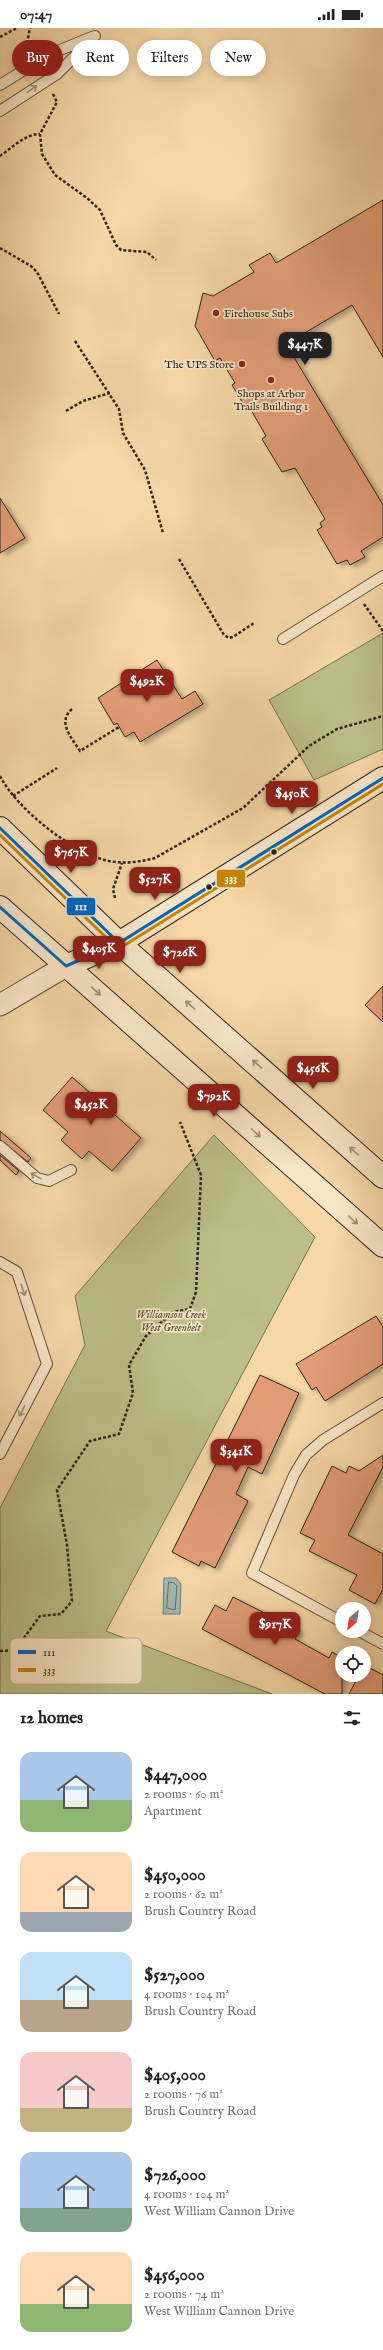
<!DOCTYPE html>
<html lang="en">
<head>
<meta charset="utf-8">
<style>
	:root { --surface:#fff; --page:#f6f6f6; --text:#222; --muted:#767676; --accent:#8f2418 }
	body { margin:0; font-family:"IM FELL English",serif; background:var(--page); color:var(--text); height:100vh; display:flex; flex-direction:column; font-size:15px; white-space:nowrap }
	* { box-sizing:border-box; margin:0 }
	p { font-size:13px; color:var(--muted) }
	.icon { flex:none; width:22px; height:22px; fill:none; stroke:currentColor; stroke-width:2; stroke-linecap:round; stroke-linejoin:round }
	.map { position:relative; height:1666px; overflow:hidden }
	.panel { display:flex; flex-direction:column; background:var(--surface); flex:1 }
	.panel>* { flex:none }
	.banner { position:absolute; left:12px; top:12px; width:359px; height:36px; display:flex; gap:8px }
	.needle { width:26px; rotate:209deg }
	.tools { position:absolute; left:335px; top:1574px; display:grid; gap:8px }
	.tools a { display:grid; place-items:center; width:36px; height:36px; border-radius:50%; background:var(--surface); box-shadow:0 2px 10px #0003; font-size:20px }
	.price { position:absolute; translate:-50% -34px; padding:0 9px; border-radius:8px; background:var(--accent); color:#fff; font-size:13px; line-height:26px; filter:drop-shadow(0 1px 2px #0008) }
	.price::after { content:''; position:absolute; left:50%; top:24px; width:12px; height:9px; margin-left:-6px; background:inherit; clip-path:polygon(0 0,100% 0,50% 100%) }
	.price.current { background:#222; color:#fff }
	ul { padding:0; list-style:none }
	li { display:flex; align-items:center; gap:12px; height:100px; padding:0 20px }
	li span { display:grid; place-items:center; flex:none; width:112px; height:80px; border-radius:12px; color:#555 }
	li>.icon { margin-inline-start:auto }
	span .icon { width:48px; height:48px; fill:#fffc; stroke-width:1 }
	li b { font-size:17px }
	h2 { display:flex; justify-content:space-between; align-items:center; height:48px; padding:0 20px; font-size:17px }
	.chip { padding:0 14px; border-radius:18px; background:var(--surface); box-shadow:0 2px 10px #0003; font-size:14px; line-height:36px }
	.chip.current { background:var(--accent); color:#fff }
	.status { display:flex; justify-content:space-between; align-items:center; height:28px; padding:0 20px; background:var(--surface); direction:ltr }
	.status svg { height:11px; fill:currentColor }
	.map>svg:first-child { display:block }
	.green { fill:#bbbe88; stroke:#767050 }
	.water { fill:#9fb8b0; stroke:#737c74 }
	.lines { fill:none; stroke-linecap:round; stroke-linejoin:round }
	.shore { stroke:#686c64; stroke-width:1 }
	.building { fill:#e29d78; stroke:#302119; filter:url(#shadow) }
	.lane-casing { stroke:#614e3d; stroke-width:12 }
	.street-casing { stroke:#614e3d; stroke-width:23 }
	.secondary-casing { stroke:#302119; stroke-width:24 }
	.path { stroke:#302119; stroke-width:2.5; stroke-dasharray:3 2; stroke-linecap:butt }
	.lane { stroke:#f8e5c6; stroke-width:10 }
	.street { stroke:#f8e5c6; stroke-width:21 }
	.secondary { stroke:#f8e5c6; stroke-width:22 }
	.bus-1-casing { stroke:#f8e5c6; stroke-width:6 }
	.bus-2-casing { stroke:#f8e5c6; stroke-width:6 }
	.bus-1 { stroke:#0065bd; stroke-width:3 }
	.bus-2 { stroke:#c58506; stroke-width:3 }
	.oneway { stroke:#9e8d78 }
	.poi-dot { fill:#8f2418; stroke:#f8e5c6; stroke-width:1.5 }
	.bus-dot { fill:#302119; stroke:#f8e5c6; stroke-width:1.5 }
	.labels { text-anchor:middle; stroke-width:3.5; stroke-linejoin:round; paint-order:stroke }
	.poi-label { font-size:11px; fill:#302119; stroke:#f8e5c6; text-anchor:start }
	.park-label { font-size:11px; font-style:italic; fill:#534835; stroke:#f8e5c6 }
	.key { fill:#f8e5c6; stroke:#bcaa92; stroke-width:1 }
	.key-label { font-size:11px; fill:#302119 }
	.line-badge { stroke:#f8e5c6; stroke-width:1.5 }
	.badge-label { font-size:11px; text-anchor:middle; font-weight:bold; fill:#fff }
</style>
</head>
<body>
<div class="status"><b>07:47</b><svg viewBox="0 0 49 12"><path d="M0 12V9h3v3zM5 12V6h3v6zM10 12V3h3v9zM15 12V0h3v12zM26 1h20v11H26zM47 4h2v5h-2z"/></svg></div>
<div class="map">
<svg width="383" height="1666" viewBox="0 0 383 1666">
	<defs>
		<filter id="shadow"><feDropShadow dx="4.5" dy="2.5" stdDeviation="2" flood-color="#0004"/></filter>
	</defs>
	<rect width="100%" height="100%" fill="#f5d7a8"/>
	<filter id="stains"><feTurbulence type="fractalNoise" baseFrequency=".005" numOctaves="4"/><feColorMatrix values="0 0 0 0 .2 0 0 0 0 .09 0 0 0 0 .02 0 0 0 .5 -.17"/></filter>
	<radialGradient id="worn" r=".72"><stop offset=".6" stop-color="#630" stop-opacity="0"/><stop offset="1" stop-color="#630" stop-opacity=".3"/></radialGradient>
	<path class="green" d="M383 605V721L314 752 269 672Z
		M214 1107 315 1209 106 1603 272 1666H0V1480L85 1317 75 1268Z"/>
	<path class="water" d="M164 1550H176L181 1556 180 1586H163Z"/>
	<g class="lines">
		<path class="shore" d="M169 1554 174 1555 177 1558 175 1582 167 1580Z"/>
	</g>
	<path class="building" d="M383 172V329L352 277 286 316 383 477V509L361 523 365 529 350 537 347 532 337 536 317 502 322 499 320 495 325 491 295 440 282 444 262 411 266 408 247 375 244 377 232 357 235 355 220 330 215 333 195 298 203 265 213 268 254 244 249 237 270 225 276 235Z
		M0 470 25 510 0 525Z
		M157 632 182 671 195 663 203 676 140 714 134 704 125 709 117 695 114 697 98 670Z
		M383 958V994L365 977Z
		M72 1049 141 1110 112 1143 89 1123 82 1131 61 1112 68 1104 43 1082Z
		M0 1103 31 1130 28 1134 0 1112Z
		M0 1127 19 1143 16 1147 0 1132Z
		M376 1288 383 1299V1336L325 1373 316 1359 312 1362 296 1336Z
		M260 1347 299 1365 262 1446 248 1439 236 1466 248 1473 215 1540 201 1533 199 1538 172 1524Z
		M383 1427V1439L348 1507 383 1526V1561L375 1576 349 1562 357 1547 309 1523 315 1512 300 1505 332 1438 346 1445 349 1438 359 1443Z
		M233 1569 300 1603 295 1611 329 1630 332 1624 342 1630V1666H325L202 1601 215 1577 226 1583Z
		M364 1637 383 1647V1666H349L359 1647H364Z"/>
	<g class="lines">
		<g class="lane-casing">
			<path id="lane" d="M0 57 48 27 92 9
				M0 83 57 46 95 8
				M283 611 383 548
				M0 1118 37 1150 49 1153 71 1142
				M0 1234 17 1244 47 1336 0 1426
				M342 1594 252 1545 294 1447 306 1427 323 1412 383 1375
				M359 1603 383 1616"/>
		</g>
		<g class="street-casing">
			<path id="street" d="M0 977 66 938"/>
		</g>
		<g class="secondary-casing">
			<path id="secondary" d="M0 800 119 915 383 1149
				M0 879 383 1218
				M66 938 119 915 383 750"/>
		</g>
		<path class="path" d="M0 9 17 0
			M26 20 30 0
			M53 66 57 74 40 106 42 126 55 147 87 170 100 182 116 217 121 222 147 224 156 232
			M0 128C12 120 25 106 40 106
			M0 220 31 238 37 244 59 286
			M75 313 119 381 123 405 145 442 163 505
			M66 383 83 373 110 365
			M179 531 224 607 229 610 233 609 254 595
			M364 576 383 603
			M72 681C57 694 71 709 80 723L119 699
			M0 748C17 781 72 825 109 833 125 836 140 834 155 830L243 780 309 718 337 701 383 688
			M13 768 57 740
			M115 870 113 861 122 835
			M0 1623 15 1622 40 1588 61 1586 72 1573 67 1517 57 1462 90 1413 119 1406 133 1365 129 1337 146 1308 173 1284 190 1281 196 1264 201 1147 180 1094"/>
		<use href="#lane" class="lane"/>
		<use href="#street" class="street"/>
		<use href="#secondary" class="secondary"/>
		<g class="bus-1-casing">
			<path id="bus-1" d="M0 800 119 915
				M0 879 66 938 119 915 383 750"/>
		</g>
		<g class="bus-2-casing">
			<path id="bus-2" d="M0 807 116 919 120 920 383 756"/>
		</g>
		<use href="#bus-1" class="bus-1"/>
		<use href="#bus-2" class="bus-2"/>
	</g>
	<defs><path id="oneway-shaft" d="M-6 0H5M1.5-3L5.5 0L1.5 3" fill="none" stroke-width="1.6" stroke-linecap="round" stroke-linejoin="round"/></defs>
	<g class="oneway">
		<use href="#oneway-shaft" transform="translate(32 61) rotate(-34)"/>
		<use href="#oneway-shaft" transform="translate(96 963) rotate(41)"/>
		<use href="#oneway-shaft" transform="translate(190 977) rotate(-139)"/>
		<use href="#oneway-shaft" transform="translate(257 1036) rotate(-139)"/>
		<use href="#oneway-shaft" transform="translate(256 1105) rotate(42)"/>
		<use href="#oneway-shaft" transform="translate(354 1123) rotate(-138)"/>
		<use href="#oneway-shaft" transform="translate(36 1148) rotate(-151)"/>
		<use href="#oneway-shaft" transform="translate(353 1192) rotate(42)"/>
		<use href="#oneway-shaft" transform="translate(23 1262) rotate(72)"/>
		<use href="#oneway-shaft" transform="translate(22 1383) rotate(118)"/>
	</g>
	<g class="poi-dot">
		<circle cx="216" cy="285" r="4"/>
		<circle cx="242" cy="336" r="4"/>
		<circle cx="271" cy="352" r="4"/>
	</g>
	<g class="bus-dot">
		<circle cx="274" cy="824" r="3.5"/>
		<circle cx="209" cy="859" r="3.5"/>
	</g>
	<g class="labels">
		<g class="poi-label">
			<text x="224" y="289">Firehouse Subs</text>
			<text x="234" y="340" text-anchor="end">The UPS Store</text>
			<text x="271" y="369" text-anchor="middle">Shops at Arbor<tspan x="271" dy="13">Trails Building 1</tspan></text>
		</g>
		<g class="park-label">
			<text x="171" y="1290">Williamson Creek<tspan x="171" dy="13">West Greenbelt</tspan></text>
		</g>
	</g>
	<rect x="10" y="1610" width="132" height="46" rx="6" class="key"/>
	<rect x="18" y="1622" width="18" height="4" fill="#0065bd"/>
	<rect x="18" y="1640" width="18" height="4" fill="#c58506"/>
	<g class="key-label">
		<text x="43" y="1628">111</text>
		<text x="43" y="1646">333</text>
	</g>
	<g class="line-badge">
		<rect x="216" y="841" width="30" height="19" rx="4" fill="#c58506"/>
		<rect x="66" y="869" width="30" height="19" rx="4" fill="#0065bd"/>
	</g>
	<g class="badge-label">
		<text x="231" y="854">333</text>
		<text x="81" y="882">111</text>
	</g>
	<rect width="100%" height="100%" filter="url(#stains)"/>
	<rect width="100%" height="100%" fill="url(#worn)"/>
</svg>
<div class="tools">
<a><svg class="needle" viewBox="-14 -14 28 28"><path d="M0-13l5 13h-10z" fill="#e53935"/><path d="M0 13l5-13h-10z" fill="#767676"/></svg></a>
<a><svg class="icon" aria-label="locate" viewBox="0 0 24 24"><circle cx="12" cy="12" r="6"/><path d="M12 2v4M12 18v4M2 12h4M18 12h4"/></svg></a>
</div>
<b class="price current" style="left:305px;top:338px">$447K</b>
<b class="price" style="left:147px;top:675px">$492K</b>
<b class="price" style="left:292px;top:787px">$450K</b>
<b class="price" style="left:71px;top:846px">$767K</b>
<b class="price" style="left:155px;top:873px">$527K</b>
<b class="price" style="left:99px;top:942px">$405K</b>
<b class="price" style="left:180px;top:946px">$726K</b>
<b class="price" style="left:313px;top:1062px">$456K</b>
<b class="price" style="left:214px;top:1090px">$792K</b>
<b class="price" style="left:91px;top:1098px">$452K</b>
<b class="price" style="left:236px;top:1445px">$341K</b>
<b class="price" style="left:275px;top:1618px">$917K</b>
<div class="banner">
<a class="chip current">Buy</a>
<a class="chip">Rent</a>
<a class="chip">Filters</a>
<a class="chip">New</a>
</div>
</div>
<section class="panel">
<h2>12 homes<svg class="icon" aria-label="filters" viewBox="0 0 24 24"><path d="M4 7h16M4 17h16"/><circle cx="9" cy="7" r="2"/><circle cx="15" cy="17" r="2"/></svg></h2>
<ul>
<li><span style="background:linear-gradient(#a9c7e8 60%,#8fb573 0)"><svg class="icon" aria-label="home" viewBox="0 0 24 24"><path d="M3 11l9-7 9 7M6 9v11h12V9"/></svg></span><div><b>$447,000</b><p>2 rooms · 60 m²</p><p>Apartment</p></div></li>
<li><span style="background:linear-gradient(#ffd9b3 75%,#9aa5b1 0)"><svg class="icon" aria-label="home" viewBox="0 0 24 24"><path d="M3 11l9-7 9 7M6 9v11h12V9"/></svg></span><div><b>$450,000</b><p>2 rooms · 62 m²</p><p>Brush Country Road</p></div></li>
<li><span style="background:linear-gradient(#bfe0f5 60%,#b9a48a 0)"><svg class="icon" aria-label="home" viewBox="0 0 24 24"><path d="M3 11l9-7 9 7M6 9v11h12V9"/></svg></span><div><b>$527,000</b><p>4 rooms · 104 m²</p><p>Brush Country Road</p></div></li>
<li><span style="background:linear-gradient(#f6c9c9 70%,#c2b280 0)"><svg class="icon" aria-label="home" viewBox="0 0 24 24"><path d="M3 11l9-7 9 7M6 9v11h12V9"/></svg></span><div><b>$405,000</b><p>2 rooms · 76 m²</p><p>Brush Country Road</p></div></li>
<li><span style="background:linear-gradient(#a9c7e8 70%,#7fa58c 0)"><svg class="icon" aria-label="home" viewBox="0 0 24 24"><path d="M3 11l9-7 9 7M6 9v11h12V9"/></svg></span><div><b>$726,000</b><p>4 rooms · 104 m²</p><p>West William Cannon Drive</p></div></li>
<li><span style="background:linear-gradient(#ffd9b3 65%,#8fb573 0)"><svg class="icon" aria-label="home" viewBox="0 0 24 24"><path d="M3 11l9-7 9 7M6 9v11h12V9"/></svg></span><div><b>$456,000</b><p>2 rooms · 74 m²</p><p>West William Cannon Drive</p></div></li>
</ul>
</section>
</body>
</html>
